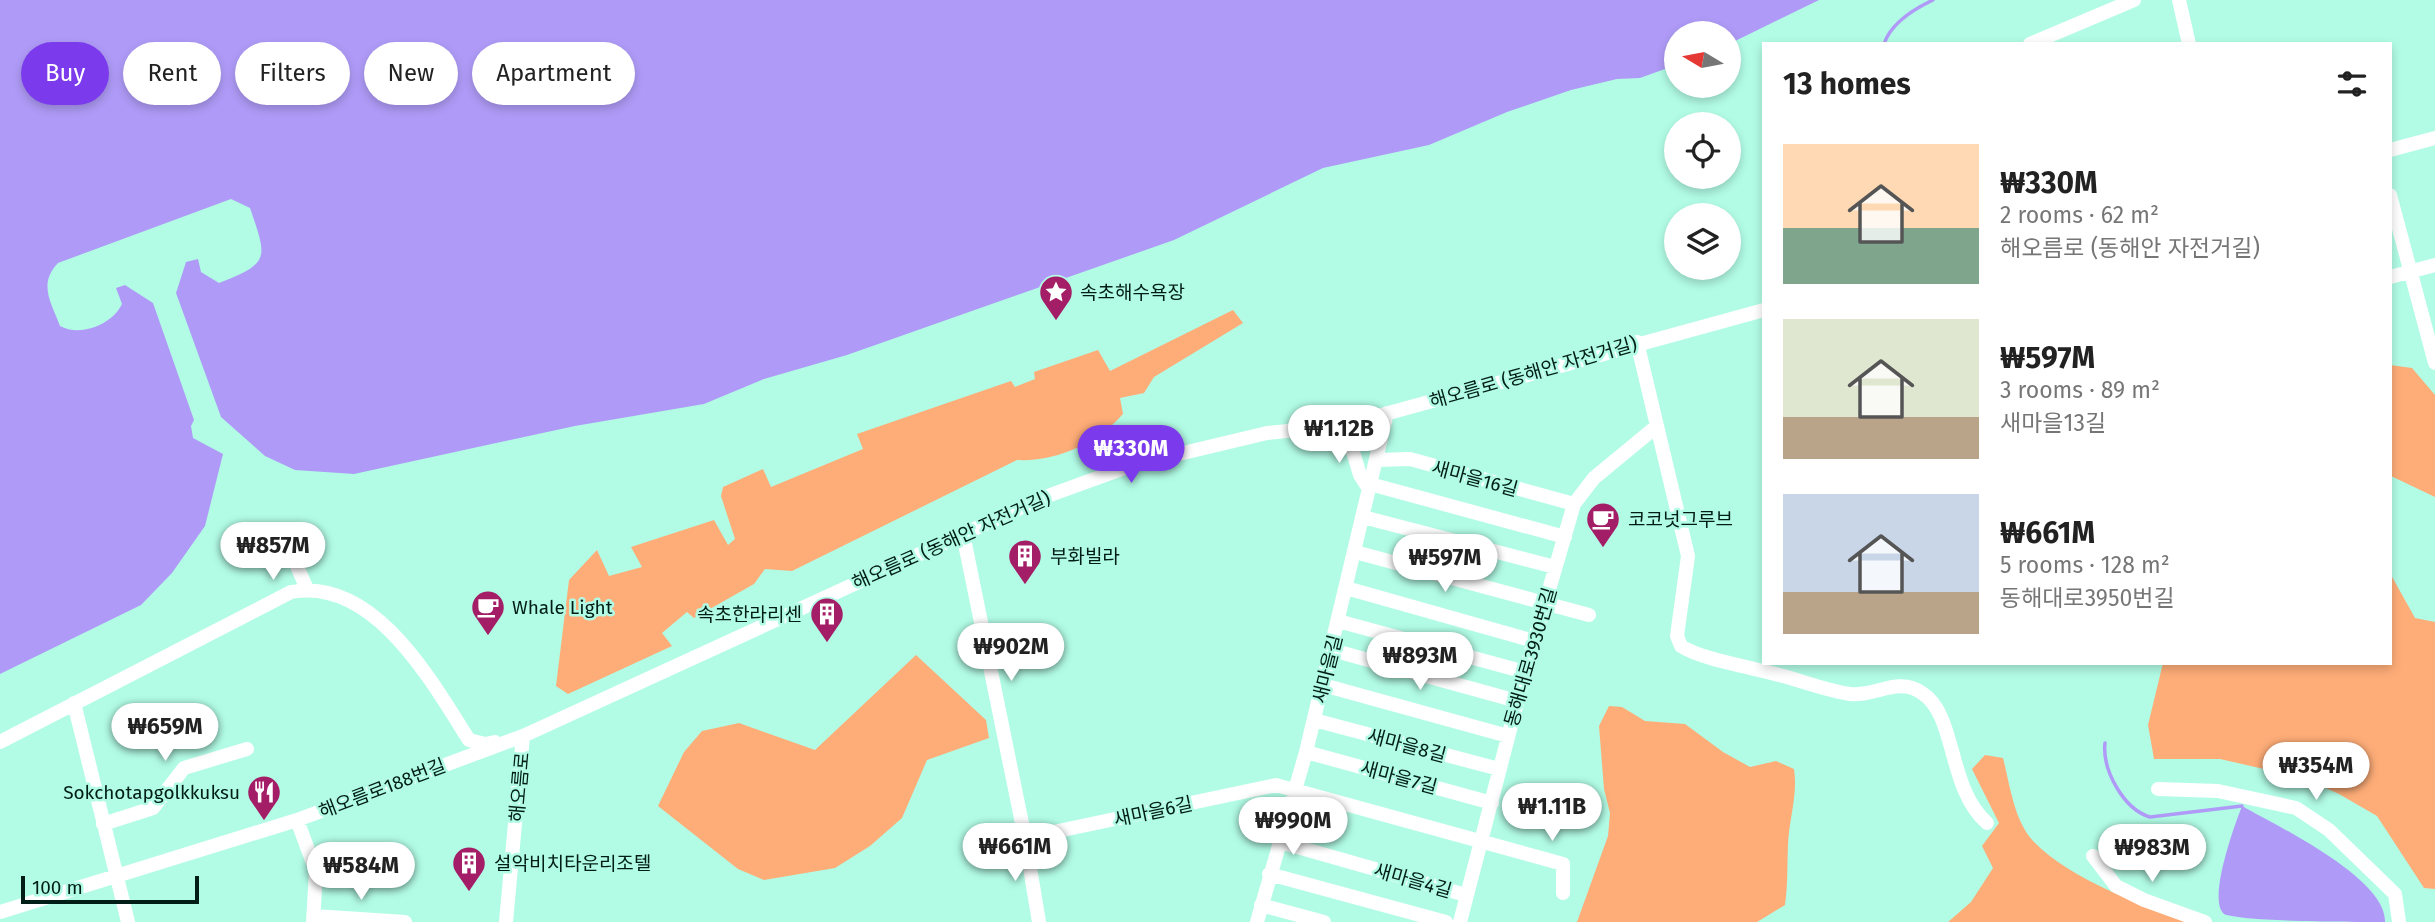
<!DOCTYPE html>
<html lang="en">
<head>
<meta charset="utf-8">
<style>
	:root { --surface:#fff; --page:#f2f2f2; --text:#222; --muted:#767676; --accent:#7c3aed }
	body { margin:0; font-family:"Fira Sans","Noto Sans KR",sans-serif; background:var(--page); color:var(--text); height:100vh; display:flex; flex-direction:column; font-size:26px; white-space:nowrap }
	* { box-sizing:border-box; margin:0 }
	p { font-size:23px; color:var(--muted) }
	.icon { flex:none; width:38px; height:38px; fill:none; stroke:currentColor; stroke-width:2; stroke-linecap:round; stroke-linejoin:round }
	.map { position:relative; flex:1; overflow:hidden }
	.panel { position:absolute; left:1762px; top:42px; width:630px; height:623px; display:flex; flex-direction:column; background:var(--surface); border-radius:0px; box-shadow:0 4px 10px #0003 }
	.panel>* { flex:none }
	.hud { position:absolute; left:21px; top:42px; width:665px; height:63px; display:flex; gap:14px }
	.needle { width:46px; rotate:280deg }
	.fabs { position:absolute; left:1664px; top:21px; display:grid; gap:14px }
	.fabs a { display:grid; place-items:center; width:77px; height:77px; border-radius:50%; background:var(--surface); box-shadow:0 4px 10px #0003; font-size:35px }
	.scale { position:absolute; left:21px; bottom:18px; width:178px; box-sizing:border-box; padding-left:7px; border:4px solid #001d16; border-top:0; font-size:19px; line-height:24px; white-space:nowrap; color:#001d16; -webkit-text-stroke:5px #b2fce5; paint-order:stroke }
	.price { position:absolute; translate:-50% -60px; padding:0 16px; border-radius:24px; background:#fff; color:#222; font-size:23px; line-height:46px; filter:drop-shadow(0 2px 4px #0008) }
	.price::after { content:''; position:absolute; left:50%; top:42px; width:21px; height:16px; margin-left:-10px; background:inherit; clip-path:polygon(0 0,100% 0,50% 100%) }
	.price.active { background:var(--accent); color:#fff }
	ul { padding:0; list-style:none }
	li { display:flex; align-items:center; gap:21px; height:175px; padding:0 21px }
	li span { display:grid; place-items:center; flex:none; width:196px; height:140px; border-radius:0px; color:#555 }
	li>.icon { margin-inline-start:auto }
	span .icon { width:84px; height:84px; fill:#fffc; stroke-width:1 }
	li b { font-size:30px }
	h2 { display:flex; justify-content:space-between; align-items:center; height:84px; padding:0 21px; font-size:30px }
	.pill { padding:0 24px; border-radius:32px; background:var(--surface); box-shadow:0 4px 10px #0003; font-size:24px; line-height:63px }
	.pill.active { background:var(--accent); color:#fff }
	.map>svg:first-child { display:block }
	.green { fill:#fead78 }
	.water { fill:#af9bf7 }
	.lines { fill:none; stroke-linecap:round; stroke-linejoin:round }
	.stream { stroke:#af9bf7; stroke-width:3.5 }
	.minor { stroke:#fff; stroke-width:14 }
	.labels { text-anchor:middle; stroke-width:5; stroke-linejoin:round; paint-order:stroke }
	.poi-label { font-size:19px; fill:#001d16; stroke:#b2fce5; text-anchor:start }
	.street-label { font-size:19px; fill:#001d16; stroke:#b2fce5 }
</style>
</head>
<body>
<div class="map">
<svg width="2435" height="922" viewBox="0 0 2435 922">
	<rect width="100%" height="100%" fill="#b2fce5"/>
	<path class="green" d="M1233 310 1243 323 1154 377 1144 393 1120 398 1123 414C1097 443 1057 462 1017 460L792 571 765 569 754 584 694 618 687 612 662 633 672 646 568 694 556 686 569 580 597 550 609 576 642 567 631 547 714 520 728 545 735 539 721 496 723 487 763 469 771 487 863 449 857 434 1011 381 1015 387 1035 379 1034 372 1098 350 1110 371Z
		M2390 365 2412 368 2435 395V497L2391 476Z
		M2391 575 2415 618 2435 622V889L2424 888 2377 816 2339 794 2304 778 2220 759H2154L2148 725 2163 663H2390Z
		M916 655 986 720 989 738 927 760 902 818 870 846 835 868 764 880 738 869 658 806 684 752 702 731 739 723 815 750Z
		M1609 706 1622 707 1645 721 1685 724 1723 752 1750 767 1776 761 1794 769C1798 795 1789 819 1788 845 1787 866 1788 884 1785 905L1757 922H1577L1608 836 1610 813 1604 789 1599 726Z
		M1985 755 2003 758C2010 785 2014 821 2034 842 2071 880 2146 908 2196 922H1948L1971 902 1993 868 1982 846 1999 823 1972 769Z"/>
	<path class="water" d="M0 0H1819L1729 44V33H1676V65L1640 78 1617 79 1571 90 1507 112 1429 145 1323 168 1174 240 847 355 764 379 704 404 575 426 354 474 295 470 265 456 221 417 176 293 186 262 198 259 201 272 219 283C271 263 267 258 250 208L231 199 58 263C38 284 51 302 60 326 80 337 112 325 122 304L116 288 125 285 153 303 194 420 191 426 193 438 223 454 205 526 172 573 141 605 0 674Z
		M2242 806C2275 825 2387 878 2385 922 2357 922 2242 922 2224 914 2207 900 2235 824 2242 806Z"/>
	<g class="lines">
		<path class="stream" d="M1884 44C1891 23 1914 9 1933 0
			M2105 743C2102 769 2123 809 2150 817L2242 806"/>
		<path class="minor" d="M2179 0 2189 44
			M2030 44 2134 0
			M2390 150 2435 138
			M2390 195 2435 363
			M2390 277 2435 265
			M1637 342 1688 556 1677 636 1681 646C1702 660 1756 668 1783 676 1805 682 1828 691 1850 694 1875 697 1898 676 1922 693 1957 715 1947 788 1987 823
			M1345 425 1360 475 1369 489
			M1376 460 1410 459 1574 504
			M1370 484 1565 537
			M1363 517 1555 567
			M963 534 1025 838 1039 922
			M1355 552 1589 615
			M296 564 307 589
			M1346 588 1534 641
			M1338 621 1525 672
			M1332 650 1517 701
			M1323 685 1508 736
			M74 703 128 922
			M1314 720 1499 769
			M0 742 291 592C374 576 432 682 469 740L485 744 495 742
			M1306 752 1492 803
			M2158 789 2218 791 2296 808 2329 830 2395 894 2399 922
			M297 820 316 871 313 922
			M103 824 153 808 184 768 247 749
			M1025 838 1276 785 1563 864V893
			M1280 842 1466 895
			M2093 856 2116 886 2144 900 2205 922
			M1269 874 1446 922
			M1261 905 1324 922
			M0 912 297 820 523 736 1042 498 1133 465 1267 433 1345 425 1764 310
			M314 916 405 922
			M506 922 523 736
			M1257 922 1306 752 1387 413
			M1460 922 1525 672 1574 504 1594 478 1657 426"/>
	</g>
	<defs>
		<g id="sight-pin" transform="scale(1.75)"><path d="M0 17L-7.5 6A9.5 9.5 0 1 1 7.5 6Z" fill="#a41d67" stroke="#b2fce5"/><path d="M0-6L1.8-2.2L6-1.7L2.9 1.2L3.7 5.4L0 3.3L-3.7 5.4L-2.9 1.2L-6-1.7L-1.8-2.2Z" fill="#fff"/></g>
		<g id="cafe-pin" transform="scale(1.75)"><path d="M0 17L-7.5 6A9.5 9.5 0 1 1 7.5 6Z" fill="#a41d67" stroke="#b2fce5"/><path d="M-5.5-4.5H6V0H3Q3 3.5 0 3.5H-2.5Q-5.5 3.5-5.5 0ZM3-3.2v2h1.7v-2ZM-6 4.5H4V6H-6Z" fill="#fff"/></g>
		<g id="building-pin" transform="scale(1.75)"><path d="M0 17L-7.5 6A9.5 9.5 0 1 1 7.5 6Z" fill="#a41d67" stroke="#b2fce5"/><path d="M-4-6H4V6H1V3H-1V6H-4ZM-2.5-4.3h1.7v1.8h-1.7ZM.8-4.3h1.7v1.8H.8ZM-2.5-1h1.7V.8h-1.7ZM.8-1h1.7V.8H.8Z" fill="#fff"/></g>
		<g id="restaurant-pin" transform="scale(1.75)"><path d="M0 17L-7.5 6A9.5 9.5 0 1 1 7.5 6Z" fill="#a41d67" stroke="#b2fce5"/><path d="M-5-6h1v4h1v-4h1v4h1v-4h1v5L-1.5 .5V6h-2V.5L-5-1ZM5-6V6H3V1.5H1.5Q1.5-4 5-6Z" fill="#fff"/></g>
	</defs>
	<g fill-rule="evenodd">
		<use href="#sight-pin" x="1056" y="292"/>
		<use href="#cafe-pin" x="1603" y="519"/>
		<use href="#building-pin" x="1025" y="556"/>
		<use href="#cafe-pin" x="488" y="607"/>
		<use href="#building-pin" x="827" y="614"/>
		<use href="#restaurant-pin" x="264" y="792"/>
		<use href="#building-pin" x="469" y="863"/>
	</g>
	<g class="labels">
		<g class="poi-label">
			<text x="1080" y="299">속초해수욕장</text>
			<text x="1628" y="526">코코넛그루브</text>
			<text x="1050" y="563">부화빌라</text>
			<text x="512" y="614">Whale Light</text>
			<text x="802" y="621" text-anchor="end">속초한라리센</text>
			<text x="240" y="799" text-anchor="end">Sokchotapgolkkuksu</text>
			<text x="494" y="870">설악비치타운리조텔</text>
		</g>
		<g class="street-label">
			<text transform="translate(1533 372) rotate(-16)" y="7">해오름로 (동해안 자전거길)</text>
			<text transform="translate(1475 478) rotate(15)" y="7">새마을16길</text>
			<text transform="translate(951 540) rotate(-24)" y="7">해오름로 (동해안 자전거길)</text>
			<text transform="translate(1530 657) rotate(-74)" y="7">동해대로3930번길</text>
			<text transform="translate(1327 669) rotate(-76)" y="7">새마을길</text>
			<text transform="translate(1407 745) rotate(15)" y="7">새마을8길</text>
			<text transform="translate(1399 777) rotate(15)" y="7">새마을7길</text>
			<text transform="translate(519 787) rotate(-85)" y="7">해오름로</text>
			<text transform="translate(382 788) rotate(-21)" y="7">해오름로188번길</text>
			<text transform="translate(1153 811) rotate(-12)" y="7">새마을6길</text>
			<text transform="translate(1413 880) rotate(16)" y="7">새마을4길</text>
		</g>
	</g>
</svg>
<div class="fabs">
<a><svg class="needle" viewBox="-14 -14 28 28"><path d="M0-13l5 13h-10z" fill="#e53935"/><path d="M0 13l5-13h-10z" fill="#767676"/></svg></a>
<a><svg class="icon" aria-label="locate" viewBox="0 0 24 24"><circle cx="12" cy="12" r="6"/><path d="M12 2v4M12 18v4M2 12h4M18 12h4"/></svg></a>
<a><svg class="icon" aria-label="layers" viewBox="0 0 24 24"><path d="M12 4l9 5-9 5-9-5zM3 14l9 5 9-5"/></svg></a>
</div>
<div class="scale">100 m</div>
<b class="price" style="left:1339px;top:465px">₩1.12B</b>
<b class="price active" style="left:1131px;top:485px">₩330M</b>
<b class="price" style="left:273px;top:582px">₩857M</b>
<b class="price" style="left:1445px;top:594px">₩597M</b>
<b class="price" style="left:1011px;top:683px">₩902M</b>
<b class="price" style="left:1420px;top:692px">₩893M</b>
<b class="price" style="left:165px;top:763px">₩659M</b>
<b class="price" style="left:2316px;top:802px">₩354M</b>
<b class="price" style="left:1552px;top:843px">₩1.11B</b>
<b class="price" style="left:1293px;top:857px">₩990M</b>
<b class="price" style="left:1015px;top:883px">₩661M</b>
<b class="price" style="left:2152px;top:884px">₩983M</b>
<b class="price" style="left:361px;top:902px">₩584M</b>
<div class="hud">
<a class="pill active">Buy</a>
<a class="pill">Rent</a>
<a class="pill">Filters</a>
<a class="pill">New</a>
<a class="pill">Apartment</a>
</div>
<section class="panel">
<h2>13 homes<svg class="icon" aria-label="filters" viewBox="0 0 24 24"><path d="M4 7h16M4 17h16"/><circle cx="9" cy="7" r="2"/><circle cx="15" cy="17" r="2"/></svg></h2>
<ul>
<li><span style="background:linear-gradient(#ffd9b3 60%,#7fa58c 0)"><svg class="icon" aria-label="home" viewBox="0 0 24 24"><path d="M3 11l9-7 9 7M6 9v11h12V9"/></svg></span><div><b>₩330M</b><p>2 rooms · 62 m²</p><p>해오름로 (동해안 자전거길)</p></div></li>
<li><span style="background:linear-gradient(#dfe7d0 70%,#b9a48a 0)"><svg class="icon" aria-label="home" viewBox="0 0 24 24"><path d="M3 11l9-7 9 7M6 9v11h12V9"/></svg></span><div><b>₩597M</b><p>3 rooms · 89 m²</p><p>새마을13길</p></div></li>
<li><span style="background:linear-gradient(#c9d6e8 70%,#b9a48a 0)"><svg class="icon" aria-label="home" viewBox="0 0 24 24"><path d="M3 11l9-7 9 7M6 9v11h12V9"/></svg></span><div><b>₩661M</b><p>5 rooms · 128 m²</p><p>동해대로3950번길</p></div></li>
</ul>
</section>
</div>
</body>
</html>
